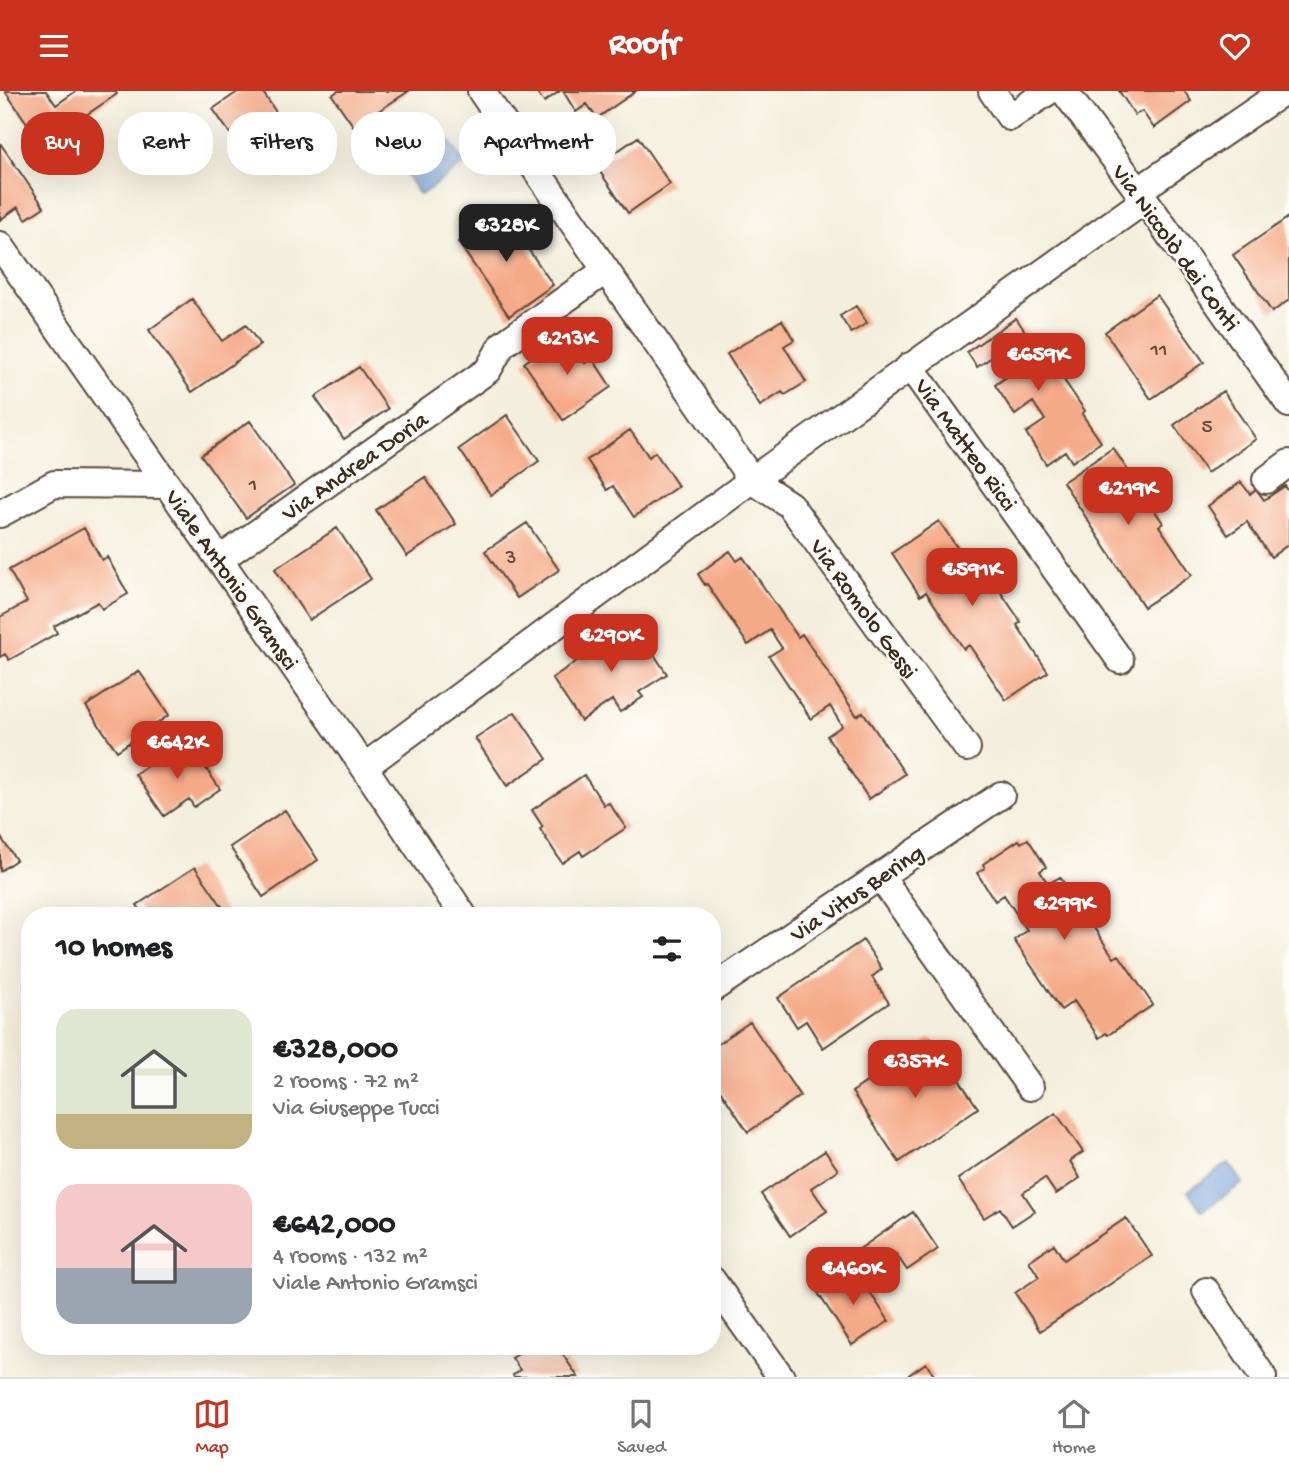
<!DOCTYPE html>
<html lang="en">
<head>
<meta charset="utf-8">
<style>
	:root { --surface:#fff; --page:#f2f2f2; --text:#202124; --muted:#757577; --line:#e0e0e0; --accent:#c8321e }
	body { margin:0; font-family:"Gochi Hand",sans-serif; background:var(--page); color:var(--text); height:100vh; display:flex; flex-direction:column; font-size:26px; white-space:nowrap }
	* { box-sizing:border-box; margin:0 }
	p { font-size:23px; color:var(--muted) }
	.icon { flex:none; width:38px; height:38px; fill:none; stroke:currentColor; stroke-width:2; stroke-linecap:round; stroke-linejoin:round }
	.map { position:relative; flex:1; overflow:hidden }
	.drawer { position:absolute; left:21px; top:816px; width:700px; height:448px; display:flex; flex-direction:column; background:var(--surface); border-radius:28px; box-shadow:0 7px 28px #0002 }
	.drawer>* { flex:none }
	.hud { position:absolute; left:21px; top:21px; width:700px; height:63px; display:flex; gap:14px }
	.price { position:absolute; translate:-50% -60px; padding:0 16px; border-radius:14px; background:var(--accent); color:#fff; font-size:23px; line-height:46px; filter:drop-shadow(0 2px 4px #0008) }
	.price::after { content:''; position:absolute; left:50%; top:42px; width:21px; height:16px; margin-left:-10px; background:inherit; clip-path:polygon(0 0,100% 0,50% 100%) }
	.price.selected { background:#222; color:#fff }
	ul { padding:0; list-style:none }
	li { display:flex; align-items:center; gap:21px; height:175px; padding:0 35px }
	li span { display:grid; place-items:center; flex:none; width:196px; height:140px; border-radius:21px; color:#555 }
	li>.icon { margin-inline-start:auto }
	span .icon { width:84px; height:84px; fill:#fffc; stroke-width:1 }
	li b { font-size:30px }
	h2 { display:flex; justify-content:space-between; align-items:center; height:84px; padding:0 35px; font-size:30px }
	.chip { padding:0 24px; border-radius:28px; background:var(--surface); box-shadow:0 7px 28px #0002; font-size:24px; line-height:63px }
	.chip.selected { background:var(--accent); color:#fff }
	header { display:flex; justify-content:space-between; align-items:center; height:91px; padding:0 35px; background:var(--accent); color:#fff; font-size:32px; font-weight:700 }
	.menu { display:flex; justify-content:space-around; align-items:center; height:98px; border-top:2px solid var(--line); background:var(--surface); font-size:19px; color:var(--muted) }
	.menu a { display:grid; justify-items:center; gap:4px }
	.menu .selected { color:var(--accent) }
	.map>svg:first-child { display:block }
	.water { fill:#73a2dc; stroke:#57667d; stroke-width:2 }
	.building { fill:#f5aa87 }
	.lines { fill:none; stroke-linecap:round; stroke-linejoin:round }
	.minor-casing { stroke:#57483a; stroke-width:30 }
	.minor { stroke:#fff; stroke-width:26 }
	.labels { text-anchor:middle; stroke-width:5; stroke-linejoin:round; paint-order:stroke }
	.number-label { font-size:21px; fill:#6a4a38 }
	.street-label { font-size:24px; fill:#3b2a1e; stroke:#fdfcf7 }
</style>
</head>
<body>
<header><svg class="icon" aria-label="menu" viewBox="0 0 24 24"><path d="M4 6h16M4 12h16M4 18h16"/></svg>Roofr<svg class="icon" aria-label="heart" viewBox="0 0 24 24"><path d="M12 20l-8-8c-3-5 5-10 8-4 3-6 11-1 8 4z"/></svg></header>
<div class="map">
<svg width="1289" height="1286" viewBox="0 0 1289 1286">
	<rect width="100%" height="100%" fill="#fdfcf7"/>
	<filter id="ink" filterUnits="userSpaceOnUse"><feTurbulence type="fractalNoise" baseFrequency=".0143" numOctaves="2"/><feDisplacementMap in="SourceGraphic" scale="14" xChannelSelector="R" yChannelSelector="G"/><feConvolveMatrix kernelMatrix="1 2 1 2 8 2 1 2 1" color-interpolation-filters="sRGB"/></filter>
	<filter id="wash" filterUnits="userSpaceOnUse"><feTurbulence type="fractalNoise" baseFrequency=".00686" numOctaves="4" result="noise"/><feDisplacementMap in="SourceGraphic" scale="28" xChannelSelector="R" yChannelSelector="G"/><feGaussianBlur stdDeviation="1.57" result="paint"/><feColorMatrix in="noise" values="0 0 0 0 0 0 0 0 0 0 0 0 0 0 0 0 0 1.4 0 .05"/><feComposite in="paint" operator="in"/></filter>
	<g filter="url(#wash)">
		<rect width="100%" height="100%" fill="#f4efdc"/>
		<path class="water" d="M435 29 465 73 420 104 390 59Z
			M1229 1072 1243 1092 1202 1120 1188 1100Z"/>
		<g id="blocks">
			<path class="building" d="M5 0H46L56 14 76 0H115L117 3 42 54Z
				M239 0H262L284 33 243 61 213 18Z
				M338 0H409L354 36 332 4Z
				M536 0H560L544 11Z
				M563 0H636L597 27 587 13 576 21Z
				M1119 0H1184L1191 10 1154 37 1142 20 1135 24Z
				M638 46 670 93 628 122 596 75Z
				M0 52 44 116 26 128 18 116 0 129Z
				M502 120 553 194 509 225 458 151Z
				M1289 126V209L1272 221 1233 164Z
				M1157 204 1204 271 1151 308 1105 241Z
				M192 208 222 250 246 234 260 254 192 301 149 239Z
				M856 215 867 232 851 242 840 225Z
				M1016 227 1049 275 1053 273 1085 320 1082 323 1101 351 1072 371 1065 360 1046 373 1026 342 1045 329 1033 311 1015 324 995 294 1009 284 995 264 977 276 967 261Z
				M782 229 794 249 784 255 806 291 785 304 782 301 760 315 727 263Z
				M565 243 585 272 592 267 611 296 563 329 524 272Z
				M359 276 388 318 344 348 315 306Z
				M1223 300 1256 348 1207 382 1174 334Z
				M507 324 539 370 491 404 459 358Z
				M250 330 294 394 246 427 201 364Z
				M630 339 649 366 655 361 678 395 634 426 613 395 607 399 587 369Z
				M1113 357 1163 432 1159 435 1192 484 1144 516 1063 391Z
				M425 386 456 433 407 465 376 419Z
				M1241 391 1250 403 1256 398 1264 409 1285 395 1289 401V453L1271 466 1247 431 1228 444 1208 415Z
				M939 430 965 468 974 462 1021 531 1017 534 1048 581 1006 609 969 554 964 558 926 501 920 505 892 462Z
				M527 432 559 479 517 507 485 460Z
				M84 437 102 469 107 466 128 503 102 518 98 511 54 535 57 542 9 569 5 563 0 566V526L27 511 9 479Z
				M337 437 371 488 309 529 275 478Z
				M730 460 737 470 743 466 798 546 802 543 857 625 863 621 905 683 869 708 827 645 842 635 830 615 811 628 769 565 782 557 770 539 748 554 707 493 705 494 698 483Z
				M633 532 667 583 639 601 643 606 620 621 612 609 581 630 552 587Z
				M139 580 169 624 117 660 86 615Z
				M515 621 547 668 507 695 475 647Z
				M193 658 220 698 194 716 189 708 164 725 135 683 170 660 177 670Z
				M584 684 604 714 609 712 626 737 583 765 580 760 562 772 540 738 543 736 532 719Z
				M285 719 318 769 263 806 230 756Z
				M0 745 16 769 0 780Z
				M1028 748 1046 776 1040 780 1048 793 1060 786 1114 867 1119 864 1153 914 1108 944 1106 942 1099 947 1074 910 1061 919 1014 849 1027 839 1004 804 995 810 977 782 985 777 983 773 1019 749 1021 752Z
				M195 776 228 824H144L137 814Z
				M863 849 882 878 872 886 889 912 823 957 806 930 797 936 778 907Z
				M750 931 800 1005 748 1041 712 987V957Z
				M931 947 978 1017 899 1071 852 1001Z
				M1056 1022 1083 1061 1070 1070 1080 1087 1056 1103 1045 1087 1023 1102 1035 1120 1012 1135 1000 1117 984 1127 958 1088Z
				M825 1060 838 1079 811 1097 827 1120 790 1145 761 1103Z
				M913 1121 938 1158 907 1179 896 1163 872 1179 858 1159Z
				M1126 1127 1152 1165 1040 1240 1015 1202 1039 1186 1029 1170 1054 1153 1064 1169Z
				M854 1178 889 1230 852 1254 818 1202Z
				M531 1255H557L578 1286H514L513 1284 520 1279 512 1267Z
				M926 1272 935 1286H906Z"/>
		</g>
	</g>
	<g filter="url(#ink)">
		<use href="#blocks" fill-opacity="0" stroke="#57483a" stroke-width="2"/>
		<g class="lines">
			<g class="minor-casing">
				<path id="minor" d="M481 0 752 389 790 414 967 657
					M992 0 1010 26 1049 0
					M1064 0 1145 109 1289 313
					M1138 100 1284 0
					M0 154 364 676 463 824
					M910 275 1120 569
					M1266 389 1289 372
					M0 423 54 393 167 394
					M219 469 488 279 502 254 606 179
					M364 676 752 389 1145 109
					M880 785 1030 996
					M712 898 1001 704
					M712 1189 781 1286
					M1206 1200 1263 1286"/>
			</g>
			<use href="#minor" class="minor"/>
		</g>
	</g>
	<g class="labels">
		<g class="number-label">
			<text x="1159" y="264">11</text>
			<text x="1207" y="341">5</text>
			<text x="253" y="399">1</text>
			<text x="511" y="472">3</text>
		</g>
		<g class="street-label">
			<text transform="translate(1177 156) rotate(54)" y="8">Via Niccolò dei Conti</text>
			<text transform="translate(967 353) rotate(54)" y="8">Via Matteo Ricci</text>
			<text transform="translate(354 374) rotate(-35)" y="8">Via Andrea Doria</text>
			<text transform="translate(233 488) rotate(55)" y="8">Viale Antonio Gramsci</text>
			<text transform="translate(865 517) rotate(54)" y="8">Via Romolo Gessi</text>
			<text transform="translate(856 801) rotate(-34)" y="8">Via Vitus Bering</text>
		</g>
	</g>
</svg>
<b class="price selected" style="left:506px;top:173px">€328K</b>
<b class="price" style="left:567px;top:286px">€213K</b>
<b class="price" style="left:1038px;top:302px">€659K</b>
<b class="price" style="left:1128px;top:436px">€219K</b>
<b class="price" style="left:972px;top:517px">€591K</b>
<b class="price" style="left:611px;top:583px">€290K</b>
<b class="price" style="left:177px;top:690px">€642K</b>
<b class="price" style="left:1064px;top:851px">€299K</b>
<b class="price" style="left:915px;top:1009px">€357K</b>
<b class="price" style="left:853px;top:1216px">€460K</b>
<div class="hud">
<a class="chip selected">Buy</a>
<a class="chip">Rent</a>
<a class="chip">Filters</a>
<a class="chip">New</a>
<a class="chip">Apartment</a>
</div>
<section class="drawer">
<h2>10 homes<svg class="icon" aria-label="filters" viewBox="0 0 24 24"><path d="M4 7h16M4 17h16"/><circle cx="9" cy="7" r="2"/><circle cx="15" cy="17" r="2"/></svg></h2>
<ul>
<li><span style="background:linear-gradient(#dfe7d0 75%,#c2b280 0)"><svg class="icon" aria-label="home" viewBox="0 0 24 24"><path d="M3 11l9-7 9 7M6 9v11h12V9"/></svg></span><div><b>€328,000</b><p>2 rooms · 72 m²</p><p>Via Giuseppe Tucci</p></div></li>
<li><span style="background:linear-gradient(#f6c9c9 60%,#9aa5b1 0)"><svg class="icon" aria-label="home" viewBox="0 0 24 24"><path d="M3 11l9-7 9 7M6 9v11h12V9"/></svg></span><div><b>€642,000</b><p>4 rooms · 132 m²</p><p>Viale Antonio Gramsci</p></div></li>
</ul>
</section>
</div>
<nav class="menu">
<a class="selected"><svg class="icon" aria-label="map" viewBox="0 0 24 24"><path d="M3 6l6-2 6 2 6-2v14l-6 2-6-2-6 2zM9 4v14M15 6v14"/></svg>Map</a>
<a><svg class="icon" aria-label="saved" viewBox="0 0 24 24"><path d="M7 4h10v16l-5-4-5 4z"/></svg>Saved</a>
<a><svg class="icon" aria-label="home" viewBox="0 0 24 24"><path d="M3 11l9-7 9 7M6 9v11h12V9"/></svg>Home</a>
</nav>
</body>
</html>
